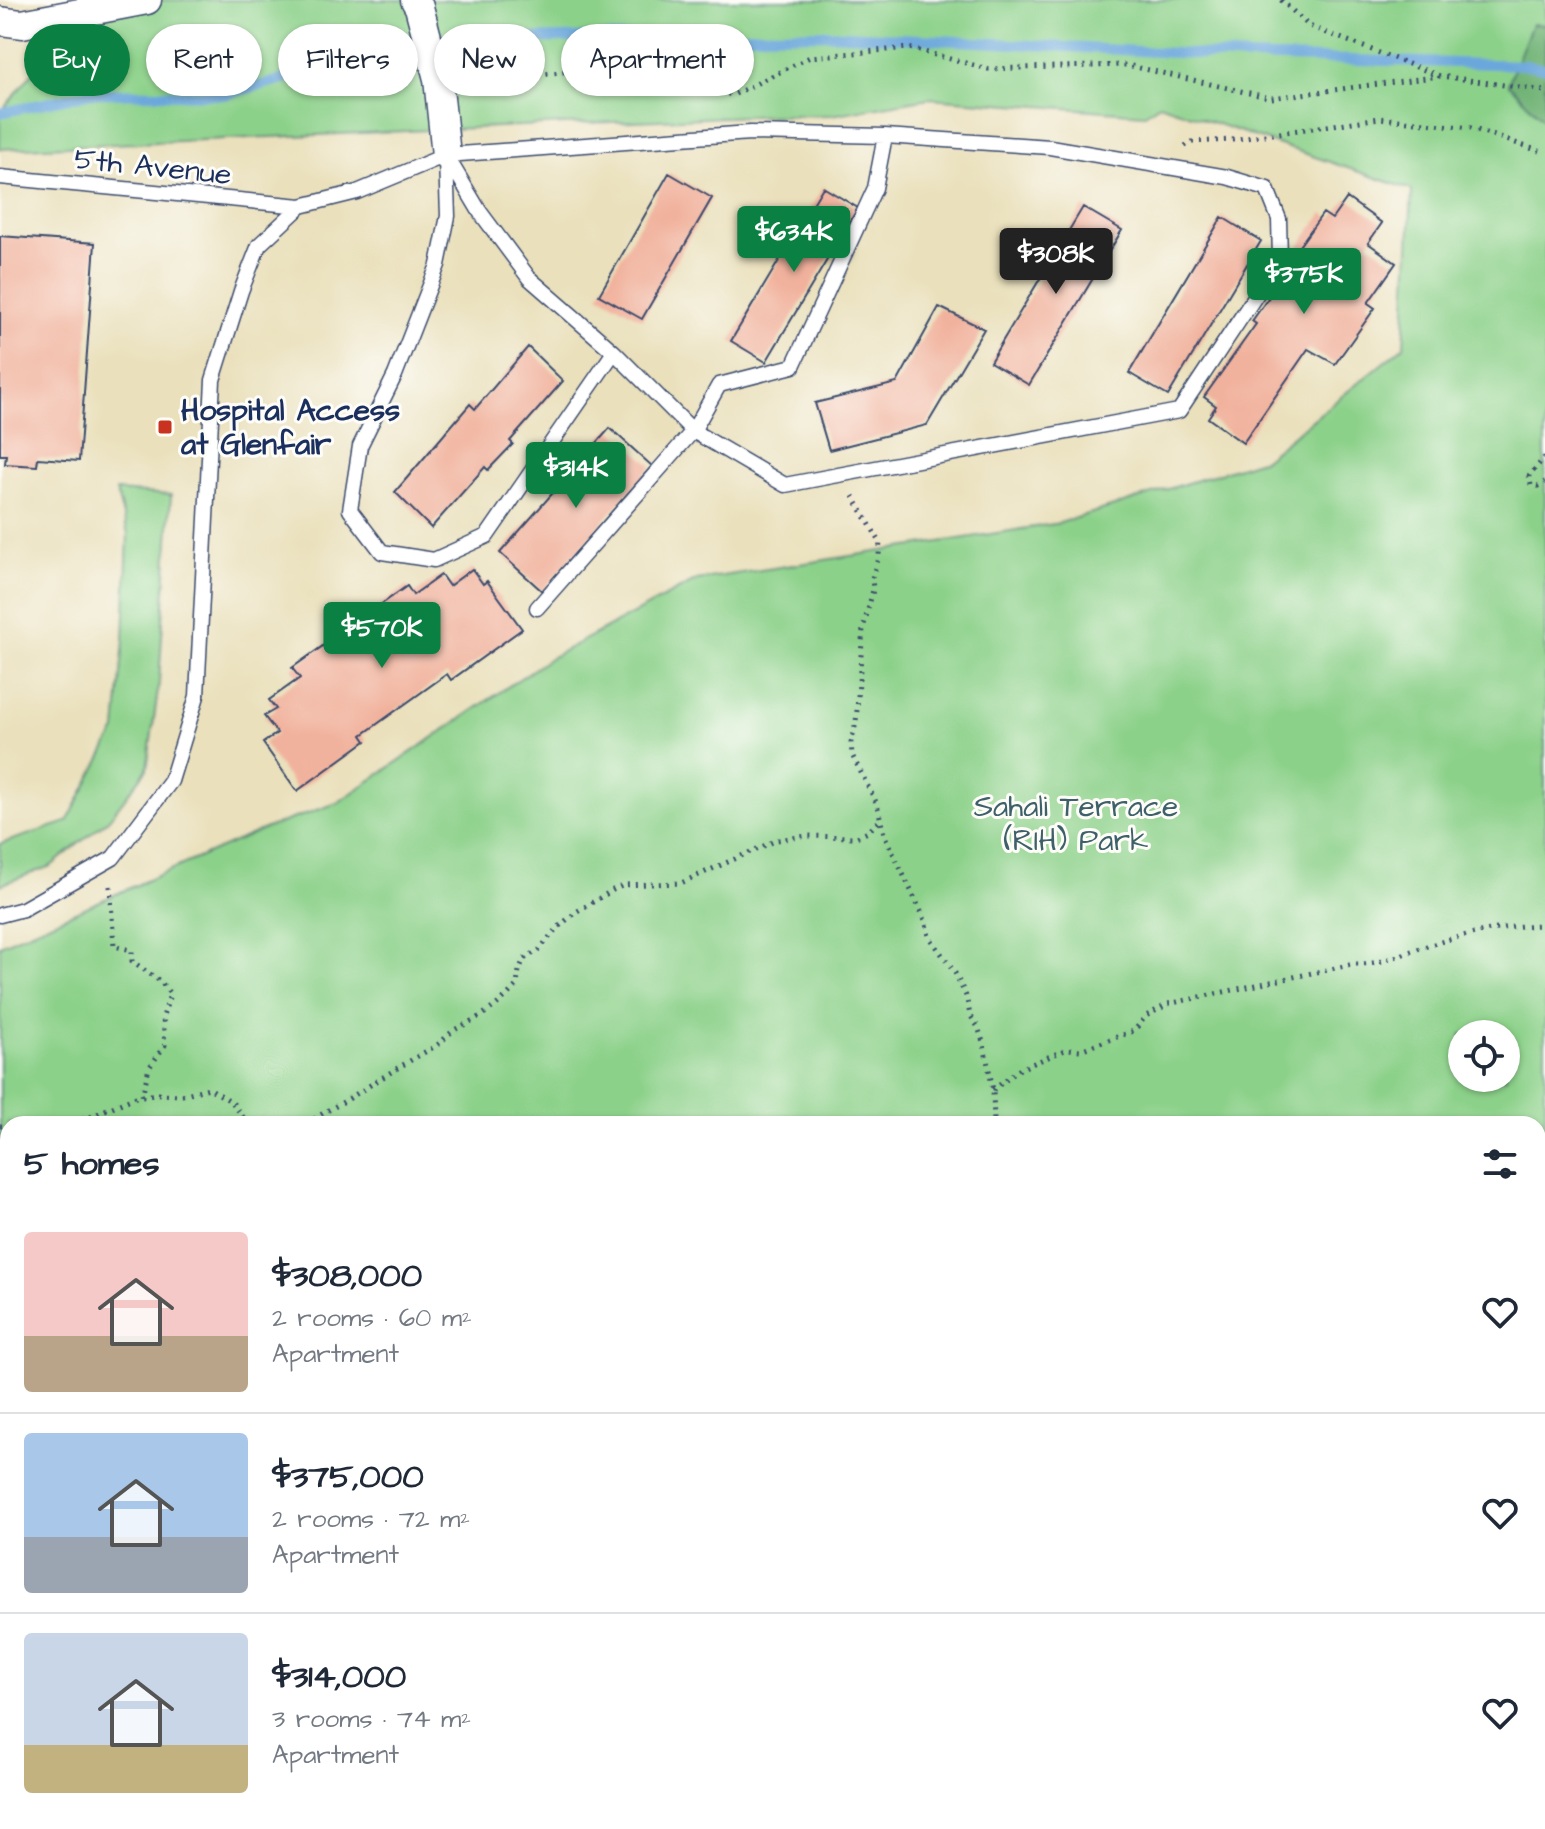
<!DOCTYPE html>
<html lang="en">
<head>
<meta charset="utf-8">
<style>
	:root { --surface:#fff; --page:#f6f6f7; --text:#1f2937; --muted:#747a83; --line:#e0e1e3; --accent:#0b8043 }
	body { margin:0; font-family:"Architects Daughter",sans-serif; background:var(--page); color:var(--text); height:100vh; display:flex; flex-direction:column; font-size:30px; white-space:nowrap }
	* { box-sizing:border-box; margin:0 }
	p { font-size:26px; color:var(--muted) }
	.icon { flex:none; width:44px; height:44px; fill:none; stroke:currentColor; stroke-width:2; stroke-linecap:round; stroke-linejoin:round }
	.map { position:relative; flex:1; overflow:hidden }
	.drawer { position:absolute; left:0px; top:1116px; width:1546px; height:714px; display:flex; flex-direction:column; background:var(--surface); border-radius:24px 24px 0 0; box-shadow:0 2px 6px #0004 }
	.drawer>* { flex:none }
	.hud { position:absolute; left:24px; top:24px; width:800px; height:72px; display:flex; gap:16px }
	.fabs { position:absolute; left:1448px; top:1020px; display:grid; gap:16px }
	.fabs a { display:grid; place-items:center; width:72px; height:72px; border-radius:50%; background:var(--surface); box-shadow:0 2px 6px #0004; font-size:40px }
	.price { position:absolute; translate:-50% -68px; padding:0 18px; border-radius:8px; background:var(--accent); color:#fff; font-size:26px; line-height:52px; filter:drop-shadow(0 2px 4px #0008) }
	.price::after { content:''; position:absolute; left:50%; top:48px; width:24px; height:18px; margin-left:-12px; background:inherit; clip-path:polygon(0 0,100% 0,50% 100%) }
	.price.current { background:#222; color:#fff }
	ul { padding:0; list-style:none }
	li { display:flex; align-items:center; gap:24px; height:200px; padding:0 24px }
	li+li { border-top:2px solid var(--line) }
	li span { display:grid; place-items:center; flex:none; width:224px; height:160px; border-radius:8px; color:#555 }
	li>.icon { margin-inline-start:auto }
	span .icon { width:96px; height:96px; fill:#fffc; stroke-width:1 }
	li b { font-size:34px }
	h2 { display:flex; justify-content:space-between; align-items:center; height:96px; padding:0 24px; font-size:34px }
	.tag { padding:0 28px; border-radius:36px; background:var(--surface); box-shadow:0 2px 6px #0004; font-size:28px; line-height:72px }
	.tag.current { background:var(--accent); color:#fff }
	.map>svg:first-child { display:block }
	.built { fill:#f7d0ce }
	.green { fill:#8cd18a; stroke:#548074; stroke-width:2; fill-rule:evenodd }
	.forest { fill:#71b376; stroke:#46716a; stroke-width:2 }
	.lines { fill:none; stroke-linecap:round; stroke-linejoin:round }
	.stream { stroke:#6ca7dc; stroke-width:10 }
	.building { fill:#f1b29d }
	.lane-casing { stroke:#3a4a6c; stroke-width:17 }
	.street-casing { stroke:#3a4a6c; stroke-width:31 }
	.path { stroke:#3a4a6c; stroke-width:5; stroke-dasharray:2 6; stroke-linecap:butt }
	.lane { stroke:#fff; stroke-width:14 }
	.street { stroke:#fff; stroke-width:28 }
	.poi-dot { fill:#c8321e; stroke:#fdfcf7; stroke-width:3 }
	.labels { text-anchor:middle; stroke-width:6; stroke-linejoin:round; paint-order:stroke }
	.street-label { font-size:30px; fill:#1b2f5e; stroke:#fdfcf7 }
	.poi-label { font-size:30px; font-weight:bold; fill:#1b2f5e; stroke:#fdfcf7; text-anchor:start }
	.park-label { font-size:30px; fill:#3d606b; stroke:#fdfcf7 }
</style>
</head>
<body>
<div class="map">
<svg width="1545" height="1829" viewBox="0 0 1545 1829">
	<rect width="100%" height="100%" fill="#fdfcf7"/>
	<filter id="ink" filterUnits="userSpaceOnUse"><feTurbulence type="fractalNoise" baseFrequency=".0125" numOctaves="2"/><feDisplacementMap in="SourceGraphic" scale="16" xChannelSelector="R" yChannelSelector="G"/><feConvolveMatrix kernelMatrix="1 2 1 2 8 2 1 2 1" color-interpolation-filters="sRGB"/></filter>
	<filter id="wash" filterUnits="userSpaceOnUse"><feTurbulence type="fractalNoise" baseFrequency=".006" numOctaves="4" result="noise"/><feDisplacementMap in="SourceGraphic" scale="32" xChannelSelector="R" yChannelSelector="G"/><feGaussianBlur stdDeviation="1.8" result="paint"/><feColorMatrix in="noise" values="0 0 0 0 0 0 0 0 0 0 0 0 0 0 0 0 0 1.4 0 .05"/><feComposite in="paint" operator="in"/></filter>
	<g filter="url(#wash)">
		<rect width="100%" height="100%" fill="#eae0bc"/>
		<path class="built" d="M0 1183 8 1193V1794L0 1815Z"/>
		<path class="green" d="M91 0H1545V1829H0V1815L8 1794V1822H1538V1124H8V1193L0 1183V945L264 829 337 803 550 658 697 580 1060 523 1264 459 1404 346 1412 190 1159 104 1145 114 929 98 832 115 750 116 0 149V113ZM1462 1034H1506V1078H1462Z
			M116 491 171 495 159 683 147 769 109 819 51 866 0 885V844L67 822 116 730 124 639 128 534Z"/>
		<path class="forest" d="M1532 24 1545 25V121L1508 84Z"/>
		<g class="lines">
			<path class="stream" d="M0 113 91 93 225 95 428 40 827 34 1249 57 1527 65 1545 68"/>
		</g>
		<g id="blocks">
			<path class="building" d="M669 173 712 198 642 319 599 295Z
				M823 187 858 208 766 362 731 341Z
				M1347 198 1382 223 1368 243 1396 263 1368 303 1375 308 1335 364 1308 349 1243 443 1208 418 1216 406 1204 397 1256 324 1252 321 1283 277 1279 274 1323 213 1332 219Z
				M1083 207 1122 230 1029 385 990 362Z
				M1222 217 1261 241 1168 396 1129 373Z
				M0 236 95 243 79 461 38 458 37 466 5 464 6 455H0Z
				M939 307 984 329 927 425 829 450 815 403 897 383Z
				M528 347 563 381 510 441 513 444 488 470 485 467 431 528 395 492 470 404 475 409Z
				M610 428 652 466 542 591 500 553Z
				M472 569 483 584 487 581 522 629 451 680 447 674 362 735 366 741 297 791 263 743 277 733 264 716 276 709 269 700 300 678 292 668 407 586 413 595 441 575 449 586Z"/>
		</g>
	</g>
	<g filter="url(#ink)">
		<use href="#blocks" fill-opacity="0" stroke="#3a4a6c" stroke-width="2"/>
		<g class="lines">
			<g class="lane-casing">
				<path id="lane" d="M446 159 448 216 438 265 395 375 360 446 350 510 382 552 434 560 487 536 614 352
					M0 177 301 206
					M537 608 693 431 719 385 793 366 875 188 885 136
					M0 915 23 909 113 858 171 781 197 696 213 380 241 291 259 245 301 206 357 192 446 155 750 133 885 136 1050 147 1227 177 1267 189 1279 219 1280 259 1179 411 785 485 693 431 614 352 529 278 480 212 446 155"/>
			</g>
			<g class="street-casing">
				<path id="street" d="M415 0 419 7 438 79 446 155
					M0 21 22 24 147 0"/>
			</g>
			<path class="path" d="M1281 0 1309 26 1440 76
				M467 83 596 68 733 95 810 57 909 48 988 69 1127 65 1271 98 1441 76 1545 91
				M1185 146 1192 142 1232 140 1380 118 1471 128 1545 153
				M1545 457 1529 476 1531 485 1538 486 1545 482
				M853 496 880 542 879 555 872 578 873 590 863 629 856 723 851 742 852 755 877 804 884 834 925 920 929 936 955 973 966 996 970 1015 978 1027 984 1045 993 1090 994 1124
				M110 886 114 946 132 950V961L161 982 170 994 163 1017 165 1045 149 1068 142 1096
				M993 1090 1020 1069 1060 1052 1068 1049 1080 1050 1134 1031 1146 1016 1168 1004 1354 964C1383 965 1399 954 1427 946 1469 933 1500 926 1545 925
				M59 1124 91 1116 136 1097 157 1094 182 1095 209 1088 232 1102 248 1124
				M308 1124C321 1113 335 1107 350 1098 378 1080 405 1063 434 1047 443 1042 449 1032 458 1028 484 1015 497 1007 517 985L519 970 524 959 539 950 556 929 576 912 613 890 624 885 681 883 777 840 806 836 857 837 868 832 881 819
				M0 1126H8
				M1538 1246 1545 1234
				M1538 1257 1545 1255
				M1538 1345 1545 1350
				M251 1822 254 1829
				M601 1822 607 1829
				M844 1829 846 1822
				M1078 1829 1084 1822
				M1402 1829 1409 1822
				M1449 1829V1822"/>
			<use href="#lane" class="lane"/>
			<use href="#street" class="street"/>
		</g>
	</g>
	<rect class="poi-dot" x="157" y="419" width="16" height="16" rx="4"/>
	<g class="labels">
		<g class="street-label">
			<text transform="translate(153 166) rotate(6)" y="10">5th Avenue</text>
		</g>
		<g class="poi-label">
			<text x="181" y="420">Hospital Access<tspan x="181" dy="34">at Glenfair</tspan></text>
		</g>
		<g class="park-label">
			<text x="1076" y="816">Sahali Terrace<tspan x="1076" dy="34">(RIH) Park</tspan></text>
		</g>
	</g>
</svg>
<div class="fabs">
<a><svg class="icon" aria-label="locate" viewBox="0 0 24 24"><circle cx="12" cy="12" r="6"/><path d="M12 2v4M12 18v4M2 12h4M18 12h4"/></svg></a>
</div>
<b class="price" style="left:794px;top:274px">$634K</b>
<b class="price current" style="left:1056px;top:296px">$308K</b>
<b class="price" style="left:1304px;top:316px">$375K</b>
<b class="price" style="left:576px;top:510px">$314K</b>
<b class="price" style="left:382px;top:670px">$570K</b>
<div class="hud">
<a class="tag current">Buy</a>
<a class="tag">Rent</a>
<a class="tag">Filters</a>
<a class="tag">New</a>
<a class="tag">Apartment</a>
</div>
<section class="drawer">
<h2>5 homes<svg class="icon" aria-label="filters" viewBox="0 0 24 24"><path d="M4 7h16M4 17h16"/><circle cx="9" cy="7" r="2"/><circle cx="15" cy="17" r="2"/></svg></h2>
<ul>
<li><span style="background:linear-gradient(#f6c9c9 65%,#b9a48a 0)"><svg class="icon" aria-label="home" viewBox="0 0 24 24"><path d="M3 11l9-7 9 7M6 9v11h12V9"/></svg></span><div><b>$308,000</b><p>2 rooms · 60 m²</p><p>Apartment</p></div><svg class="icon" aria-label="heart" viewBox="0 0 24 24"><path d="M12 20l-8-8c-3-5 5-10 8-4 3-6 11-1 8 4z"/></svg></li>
<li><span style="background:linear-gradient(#a9c7e8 65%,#9aa5b1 0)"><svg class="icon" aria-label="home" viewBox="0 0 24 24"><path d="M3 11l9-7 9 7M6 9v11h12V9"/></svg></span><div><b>$375,000</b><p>2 rooms · 72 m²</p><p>Apartment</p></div><svg class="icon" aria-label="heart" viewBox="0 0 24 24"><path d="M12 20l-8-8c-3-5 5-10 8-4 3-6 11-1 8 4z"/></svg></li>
<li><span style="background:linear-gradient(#c9d6e8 70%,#c2b280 0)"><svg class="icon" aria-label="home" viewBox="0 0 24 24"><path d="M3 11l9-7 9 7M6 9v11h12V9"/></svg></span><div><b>$314,000</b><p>3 rooms · 74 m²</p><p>Apartment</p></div><svg class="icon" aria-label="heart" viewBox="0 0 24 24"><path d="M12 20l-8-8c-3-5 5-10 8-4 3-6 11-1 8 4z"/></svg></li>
</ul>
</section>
</div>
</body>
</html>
